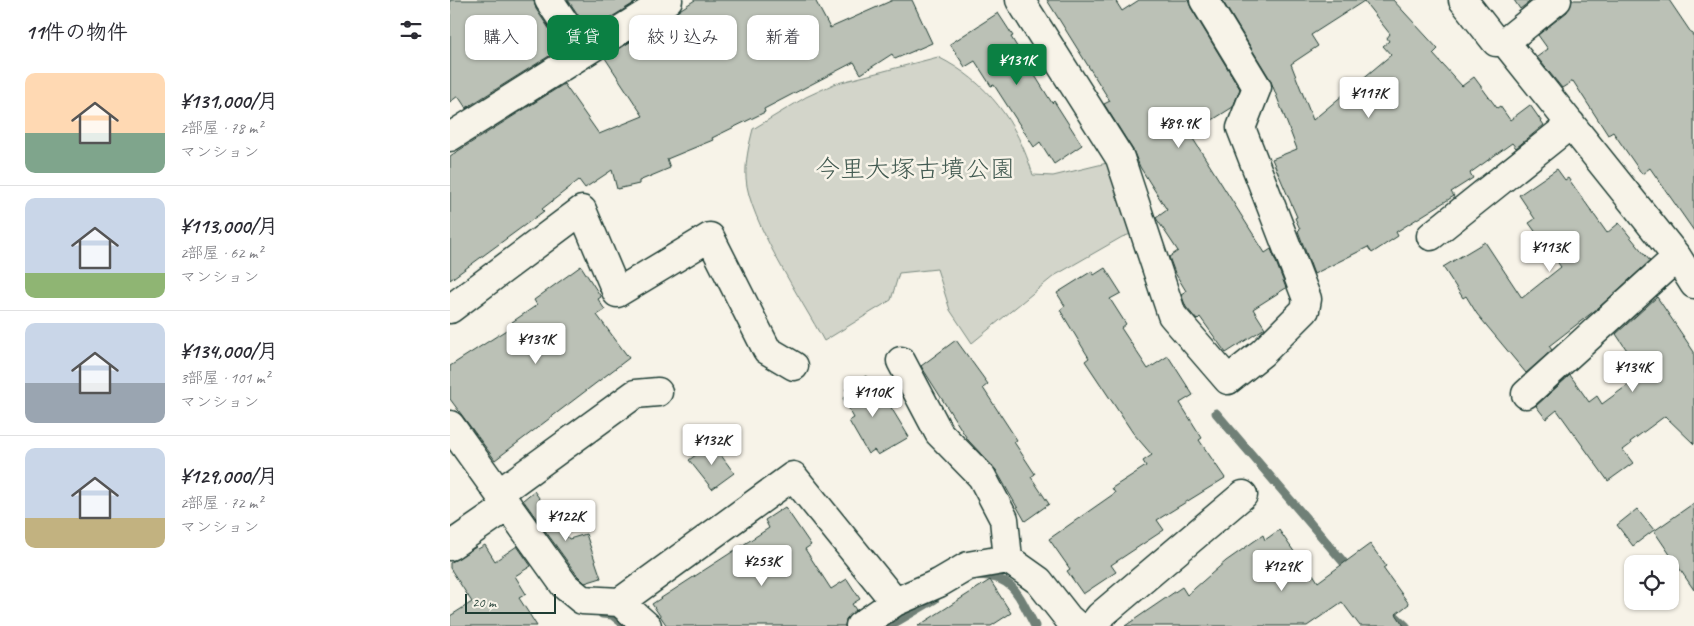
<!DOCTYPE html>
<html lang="ja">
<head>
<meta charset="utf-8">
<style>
	:root { --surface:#fff; --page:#f7f7f7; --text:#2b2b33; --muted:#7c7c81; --line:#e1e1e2; --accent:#0b8043 }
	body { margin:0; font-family:Caveat,"Klee One",sans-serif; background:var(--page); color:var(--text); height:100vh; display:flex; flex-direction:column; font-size:19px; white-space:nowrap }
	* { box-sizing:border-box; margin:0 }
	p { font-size:16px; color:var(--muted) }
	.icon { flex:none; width:28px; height:28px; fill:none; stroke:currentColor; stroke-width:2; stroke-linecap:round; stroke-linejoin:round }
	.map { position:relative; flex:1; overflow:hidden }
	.sheet { display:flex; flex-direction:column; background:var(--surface); width:450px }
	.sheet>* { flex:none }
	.banner { position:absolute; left:15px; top:15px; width:475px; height:45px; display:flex; gap:10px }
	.controls { position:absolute; left:1174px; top:555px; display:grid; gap:10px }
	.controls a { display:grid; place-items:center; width:55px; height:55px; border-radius:10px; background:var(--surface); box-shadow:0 1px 4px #0004; font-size:25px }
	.scale { position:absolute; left:15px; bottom:12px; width:91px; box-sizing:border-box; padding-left:5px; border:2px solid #1f3d34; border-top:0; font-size:14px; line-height:18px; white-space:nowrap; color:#1f3d34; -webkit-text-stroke:4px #f7f3e8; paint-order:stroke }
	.price { position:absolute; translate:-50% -42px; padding:0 11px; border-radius:5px; background:#fff; color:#222; font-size:16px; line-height:32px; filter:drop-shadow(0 1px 2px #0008) }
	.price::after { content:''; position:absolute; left:50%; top:30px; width:15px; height:11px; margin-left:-8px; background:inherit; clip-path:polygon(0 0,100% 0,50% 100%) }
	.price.selected { background:var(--accent); color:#fff }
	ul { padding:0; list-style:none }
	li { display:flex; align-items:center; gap:15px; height:125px; padding:0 25px }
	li+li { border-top:1px solid var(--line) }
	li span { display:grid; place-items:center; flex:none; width:140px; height:100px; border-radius:10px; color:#555 }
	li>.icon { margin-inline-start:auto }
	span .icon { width:60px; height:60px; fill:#fffc; stroke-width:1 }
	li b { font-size:21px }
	h2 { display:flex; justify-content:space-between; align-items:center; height:60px; padding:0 25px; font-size:21px }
	.chip { padding:0 18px; border-radius:10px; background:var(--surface); box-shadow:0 1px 4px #0004; font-size:18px; line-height:45px }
	.chip.selected { background:var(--accent); color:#fff }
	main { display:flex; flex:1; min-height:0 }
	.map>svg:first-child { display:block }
	.green { fill:#d3d5ca; stroke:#79897f }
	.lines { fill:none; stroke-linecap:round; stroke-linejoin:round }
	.stream { stroke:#6f8077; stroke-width:9 }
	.building { fill:#bbc1b6; stroke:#1f3d34; fill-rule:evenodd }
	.minor-casing { stroke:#1f3d34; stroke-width:31 }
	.minor { stroke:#f7f3e8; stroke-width:28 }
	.labels { text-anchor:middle; stroke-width:5; stroke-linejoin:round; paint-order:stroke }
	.park-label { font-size:25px; fill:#435b52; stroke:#f7f3e8 }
</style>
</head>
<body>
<main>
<section class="sheet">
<h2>11件の物件<svg class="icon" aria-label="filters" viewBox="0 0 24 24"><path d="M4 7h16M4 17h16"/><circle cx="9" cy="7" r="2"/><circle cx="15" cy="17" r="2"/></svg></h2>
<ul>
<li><span style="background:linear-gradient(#ffd9b3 60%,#7fa58c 0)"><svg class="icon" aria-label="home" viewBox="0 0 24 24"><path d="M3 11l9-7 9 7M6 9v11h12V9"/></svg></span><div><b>¥131,000/月</b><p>2部屋 · 78 m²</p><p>マンション</p></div></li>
<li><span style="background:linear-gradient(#c9d6e8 75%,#8fb573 0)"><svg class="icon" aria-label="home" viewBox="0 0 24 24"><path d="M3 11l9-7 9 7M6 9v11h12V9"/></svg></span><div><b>¥113,000/月</b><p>2部屋 · 62 m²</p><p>マンション</p></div></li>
<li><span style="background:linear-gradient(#c9d6e8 60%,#9aa5b1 0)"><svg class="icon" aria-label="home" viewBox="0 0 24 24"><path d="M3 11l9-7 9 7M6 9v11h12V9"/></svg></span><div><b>¥134,000/月</b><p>3部屋 · 101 m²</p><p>マンション</p></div></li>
<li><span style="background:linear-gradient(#c9d6e8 70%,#c2b280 0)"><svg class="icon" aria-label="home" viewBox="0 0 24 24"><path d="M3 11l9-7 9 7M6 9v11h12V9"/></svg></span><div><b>¥129,000/月</b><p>2部屋 · 72 m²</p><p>マンション</p></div></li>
</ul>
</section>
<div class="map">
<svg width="1244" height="626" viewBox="0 0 1244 626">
	<rect width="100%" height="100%" fill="#f7f3e8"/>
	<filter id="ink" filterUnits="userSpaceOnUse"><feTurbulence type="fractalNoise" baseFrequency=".02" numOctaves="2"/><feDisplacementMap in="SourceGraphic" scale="10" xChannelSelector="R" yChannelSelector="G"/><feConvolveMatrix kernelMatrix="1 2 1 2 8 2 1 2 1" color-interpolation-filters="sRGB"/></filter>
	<g filter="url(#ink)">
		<path class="green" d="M488 57C538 82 567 122 583 175L603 176 657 163 681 234 672 237 604 276 522 343 500 310 487 269 449 273 441 300 374 341C353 302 298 219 296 178 295 161 299 145 303 129L356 97 384 84Z"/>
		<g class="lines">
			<path class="stream" d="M766 413 901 571
				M529 575C566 577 569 597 585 626
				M152 614 162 615 176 626
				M943 614 956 626
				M439 626 485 599"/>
		</g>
		<path class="building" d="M0 0H84L86 9 112 48 16 108 8 96 0 102Z
			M118 0H189L139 31Z
			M245 0H365L380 28 443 0H462L482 43 445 59 442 54 411 74 404 62 314 109 315 112 262 138 263 140 217 159 220 168 189 181V184L167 189 162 170 135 188 129 180 92 209 94 211 0 280V156L114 84 149 134 193 116 155 58Z
			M597 0H665L672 11 689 0H738L741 8 790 89 783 107 740 134 815 253 821 249 836 288 803 309 815 328 776 353 750 317 747 320 736 307 731 294 736 291 725 273 719 257 728 251 706 218 717 210 690 167 683 150 654 104 660 101Z
			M772 0H943L988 49 983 54 1012 86 1024 77 1047 108 1050 106 1060 120 1080 105 1094 125 1066 148 1062 143 1020 173 1023 178 1001 192 1004 196 946 232 948 236 922 253 918 247 864 274 848 231 850 229 845 218 847 217 822 159 847 149 820 79ZM914 1 940 34 937 38 939 41 933 46 941 55 863 120 841 64 868 46 861 35Z
			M1064 0H1082L1070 9Z
			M1122 0H1219L1244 37V231L1200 168 1192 174 1163 132 1158 135 1123 81 1112 88 1087 57 1098 49 1088 35 1117 12Z
			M548 13 563 36 561 37 602 103 604 101 632 145 604 164 590 142 584 147 544 85 541 86 525 61 515 67 500 44Z
			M1107 169 1115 180 1118 178 1157 233 1169 223 1200 261 1148 308 1099 346 1102 350 1076 373 1027 314 1016 296 1013 298 993 267 1035 242 1072 298 1111 267 1079 223 1085 219 1069 195Z
			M131 266 151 297 148 299 155 310 147 315 179 358 45 460 0 399V366L64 325 62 322 87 305 84 300Z
			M655 268 671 293 660 299 676 324 671 328 698 369 718 356 743 395 730 403 752 438 749 440 775 478 707 520 714 530 661 565 666 572 633 594 617 571 620 569 599 539 665 493 662 488 696 466 693 461 702 455 683 433 635 361 639 358 610 310 615 306 607 293 642 271 644 275Z
			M1207 297 1244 352V444L1215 416 1180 442 1181 444 1173 450 1183 463 1158 481 1107 410 1096 419 1086 406 1120 375 1139 402 1147 396 1152 404 1193 374 1166 334Z
			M506 340 538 384 533 388 567 440 564 442 585 474 581 477 599 504 575 521 546 470 518 440 471 366Z
			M416 376 427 393 431 391 459 437 428 455 424 450 418 454 399 421 404 418 393 398 398 394 395 389Z
			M262 443 284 473 262 489 239 460Z
			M84 491 119 539 136 534 151 578 135 583 127 575 73 500Z
			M1244 503V590L1204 531Z
			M335 507 361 545 355 549 381 589 397 579 410 599 402 604 406 610 396 619 395 626H217L202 604 319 528 315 520Z
			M1187 509 1204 530 1183 546 1167 525Z
			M829 530 861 576 863 574 868 582 920 544 936 566 933 568 959 604 946 614 954 626H910L892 602 857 626H675L732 587 737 595 776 561 813 535 815 540Z
			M35 545 45 561 67 546 81 566 65 576 76 594 69 598 87 626H0V616L22 602 0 568V563L26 547 28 549Z
			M540 580 561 613 541 626H468Z"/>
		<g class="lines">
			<g class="minor-casing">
				<path id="minor" d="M99 0 134 52
					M570 0 670 158 722 315 778 380 812 353 855 310 857 299 791 128 807 87 754 0
					M1013 0 1046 42H1055
					M1107 0 1055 42 1227 257 1244 284
					M0 137 218 0
					M981 236 1121 124
					M0 309 132 210 167 293 260 237 317 350 344 366
					M451 361 489 433 532 477 554 519 558 559
					M1076 394 1227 257
					M0 425 115 586 132 600 170 602
					M49 493 185 394 208 392
					M0 546 58 506
					M197 626 170 602 343 476 445 602 489 583 518 566 558 559 589 581 618 618 627 626
					M410 626 445 602
					M642 626 650 616 793 495"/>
			</g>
			<use href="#minor" class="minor"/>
		</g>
	</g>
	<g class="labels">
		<g class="park-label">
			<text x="465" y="177">今里大塚古墳公園</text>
		</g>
	</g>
</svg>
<div class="controls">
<a><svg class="icon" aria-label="locate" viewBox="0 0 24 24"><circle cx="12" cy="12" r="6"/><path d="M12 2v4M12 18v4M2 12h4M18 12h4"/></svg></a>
</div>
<div class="scale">20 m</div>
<b class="price selected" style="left:567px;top:86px">¥131K</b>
<b class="price" style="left:919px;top:119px">¥117K</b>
<b class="price" style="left:729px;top:149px">¥89.9K</b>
<b class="price" style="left:1100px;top:273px">¥113K</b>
<b class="price" style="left:86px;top:365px">¥131K</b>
<b class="price" style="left:1183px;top:393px">¥134K</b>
<b class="price" style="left:423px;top:418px">¥110K</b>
<b class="price" style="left:262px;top:466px">¥132K</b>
<b class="price" style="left:116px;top:542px">¥122K</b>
<b class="price" style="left:312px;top:587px">¥253K</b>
<b class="price" style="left:832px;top:592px">¥129K</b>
<div class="banner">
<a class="chip">購入</a>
<a class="chip selected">賃貸</a>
<a class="chip">絞り込み</a>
<a class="chip">新着</a>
</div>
</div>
</main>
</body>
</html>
